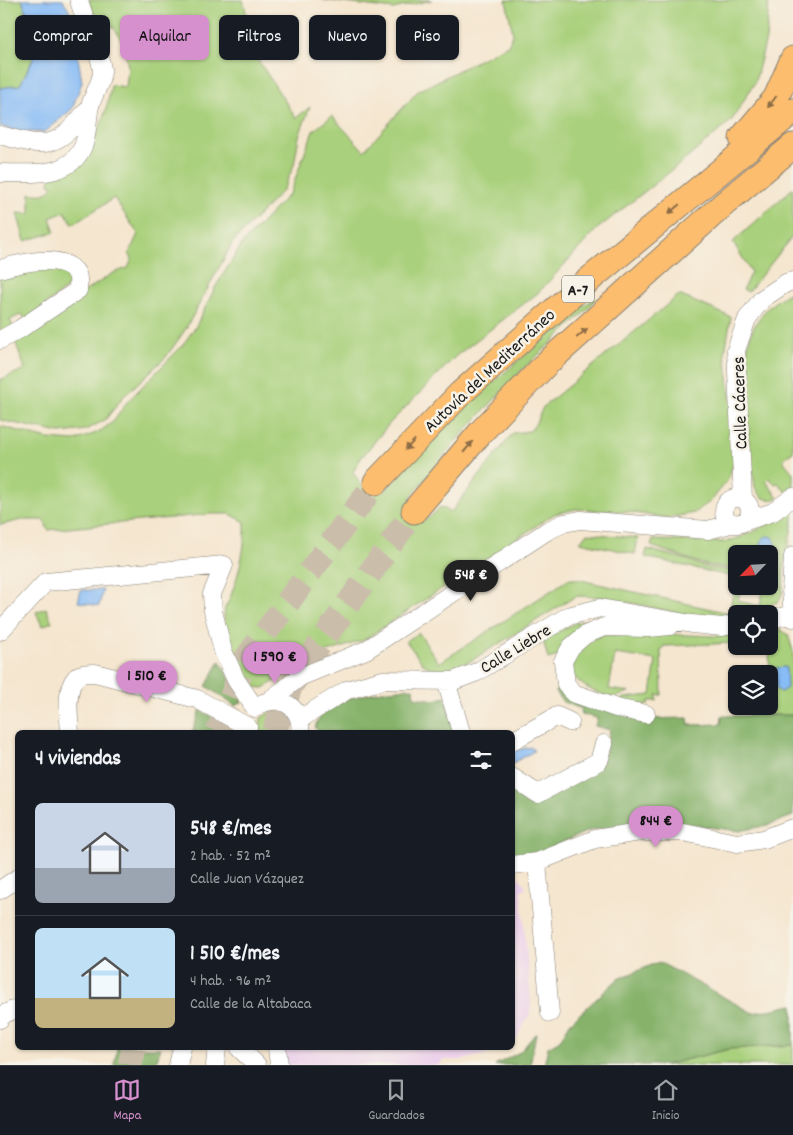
<!DOCTYPE html>
<html lang="es">
<head>
<meta charset="utf-8">
<style>
	:root { --surface:#171b24; --page:#242831; --text:#f1f3f6; --muted:#9ea1a6; --line:#363941; --accent:#d690ce }
	body { margin:0; font-family:Dekko,sans-serif; background:var(--page); color:var(--text); height:100vh; display:flex; flex-direction:column; font-size:19px; white-space:nowrap }
	* { box-sizing:border-box; margin:0 }
	p { font-size:16px; color:var(--muted) }
	.icon { flex:none; width:28px; height:28px; fill:none; stroke:currentColor; stroke-width:2; stroke-linecap:round; stroke-linejoin:round }
	.map { position:relative; flex:1; overflow:hidden }
	.side { position:absolute; left:15px; top:730px; width:500px; height:320px; display:flex; flex-direction:column; background:var(--surface); border-radius:8px; box-shadow:0 1px 4px #0004 }
	.side>* { flex:none }
	.banner { position:absolute; left:15px; top:15px; width:500px; height:45px; display:flex; gap:10px }
	.needle { width:32px; rotate:245deg }
	.fabs { position:absolute; left:728px; top:545px; display:grid; gap:10px }
	.fabs a { display:grid; place-items:center; width:50px; height:50px; border-radius:8px; background:var(--surface); box-shadow:0 1px 4px #0004; font-size:25px }
	.price { position:absolute; translate:-50% -42px; padding:0 11px; border-radius:18px; background:var(--accent); color:#111; font-size:16px; line-height:32px; filter:drop-shadow(0 1px 2px #0008) }
	.price::after { content:''; position:absolute; left:50%; top:30px; width:15px; height:11px; margin-left:-8px; background:inherit; clip-path:polygon(0 0,100% 0,50% 100%) }
	.price.current { background:#222; color:#fff }
	ul { padding:0; list-style:none }
	li { display:flex; align-items:center; gap:15px; height:125px; padding:0 20px }
	li+li { border-top:1px solid var(--line) }
	li span { display:grid; place-items:center; flex:none; width:140px; height:100px; border-radius:8px; color:#555 }
	li>.icon { margin-inline-start:auto }
	span .icon { width:60px; height:60px; fill:#fffc; stroke-width:1 }
	li b { font-size:21px }
	h2 { display:flex; justify-content:space-between; align-items:center; height:60px; padding:0 20px; font-size:21px }
	.chip { padding:0 18px; border-radius:8px; background:var(--surface); box-shadow:0 1px 4px #0004; font-size:18px; line-height:45px }
	.chip.current { background:var(--accent); color:#111 }
	.menu { display:flex; justify-content:space-around; align-items:center; height:70px; border-top:1px solid var(--line); background:var(--surface); font-size:14px; color:var(--muted) }
	.menu a { display:grid; justify-items:center; gap:2px }
	.menu .current { color:var(--accent) }
	.map>svg:first-child { display:block }
	.built { fill:#ecd1ea }
	.green { fill:#a9d07b; stroke:#62764c }
	.forest { fill:#86b26b; stroke:#516744 }
	.water { fill:#88bcf6; stroke:#526c89 }
	.lines { fill:none; stroke-linecap:round; stroke-linejoin:round }
	.highway-tunnel { stroke:#cabeab; stroke-width:25; stroke-dasharray:25 12; stroke-linecap:butt }
	.minor-casing { stroke:#888176; stroke-width:19 }
	.highway-casing { stroke:#888176; stroke-width:27 }
	.minor { stroke:#fff; stroke-width:18 }
	.highway { stroke:#fcbd6e; stroke-width:25 }
	.oneway { fill:#8c6c45 }
	.labels { text-anchor:middle; stroke-width:5; stroke-linejoin:round; paint-order:stroke }
	.shield { fill:#f7f3e8; stroke:#5e5c59; stroke-width:1 }
	.shield-label { font-size:16px; font-weight:bold; fill:#1c1c1c }
	.street-label { font-size:18px; fill:#1c1c1c; stroke:#f7f3e8 }
</style>
</head>
<body>
<div class="map">
<svg width="793" height="1065" viewBox="0 0 793 1065">
	<rect width="100%" height="100%" fill="#f7f3e8"/>
	<filter id="ink" filterUnits="userSpaceOnUse"><feTurbulence type="fractalNoise" baseFrequency=".02" numOctaves="2"/><feDisplacementMap in="SourceGraphic" scale="10" xChannelSelector="R" yChannelSelector="G"/><feConvolveMatrix kernelMatrix="1 2 1 2 8 2 1 2 1" color-interpolation-filters="sRGB"/></filter>
	<filter id="wash" filterUnits="userSpaceOnUse"><feTurbulence type="fractalNoise" baseFrequency=".0096" numOctaves="4" result="noise"/><feDisplacementMap in="SourceGraphic" scale="20" xChannelSelector="R" yChannelSelector="G"/><feGaussianBlur stdDeviation="1.12" result="paint"/><feColorMatrix in="noise" values="0 0 0 0 0 0 0 0 0 0 0 0 0 0 0 0 0 1.4 0 .05"/><feComposite in="paint" operator="in"/></filter>
	<g filter="url(#wash)">
		<rect width="100%" height="100%" fill="#f5e6cf"/>
		<path class="built" d="M519 877 526 887 521 891 531 1004 529 1016 513 1044 512 881H517Z
			M283 1048H504L488 1054 463 1060H442L440 1065H285Z"/>
		<path class="green" d="M0 0H22L32 28 33 59 20 85 0 88Z
			M88 0H243L258 60 296 118 310 107 299 136 294 165 283 190 233 242 185 330 166 357 123 397 105 420 86 430 60 433 0 420V380L25 369 14 338 113 273 128 268 132 259 129 253 138 234 114 198 73 224 65 212 50 218 55 232 25 241 17 213 30 214V193C40 195 47 196 53 186L49 184 50 178C60 171 73 165 82 157 97 143 109 104 111 85L126 87 128 67 125 51 127 49 112 25 102 30Z
			M323 0H432L393 9Z
			M506 0H769L766 39 755 82 732 120 685 160 597 229 539 292 456 356 390 423 361 458 353 472 366 493 375 495 385 490 451 419 578 309 596 298 589 308 523 369 455 442 410 498 414 521C426 523 432 516 440 507L451 512 513 433 530 431 536 423 543 407 679 295 731 317 725 352 737 454 728 480 711 501 694 513 668 518 628 512 575 509 554 514 364 640 325 653 302 664 264 688 252 687C238 671 220 631 225 608 226 605 229 601 230 598 239 574 246 547 245 522L230 514H212L48 530 44 520H22L0 525V426L48 439 74 441 99 432 114 421 127 402 182 346 196 326 216 286 242 244 290 193 313 131 332 116 364 151 418 91 508 45 513 34Z
			M793 188V236L748 292 743 289 751 272 733 242Z
			M59 266 72 277 67 288 26 320 22 314 10 320 13 327 0 334V272Z
			M793 291V452L784 458V462L793 473V487L786 492 778 483 775 484 769 478 766 481 778 498C766 502 760 498 755 487 750 449 739 368 751 334 758 314 774 300 793 291Z
			M793 507V520L784 570 783 592 778 602 735 613 734 617 725 620 698 617 602 597 576 596 474 659 453 670H434L423 664 406 641 419 633 439 663 569 579H576L729 613 736 579V586H741L738 601 760 606 764 586H769V566L774 542 771 536 762 540 759 554H736V569L706 565 651 546 653 540 723 542C749 537 771 523 793 507Z
			M587 533 638 538 635 554 580 542Z
			M647 549 688 560 705 567 735 571 733 577 645 557Z
			M46 608 52 622 42 626 36 612Z
			M597 618H617L555 657 548 659 543 640 575 623Z
			M777 627 788 635 793 651V715H770L769 628Z
			M661 634 716 636 736 634V643L664 646 661 650 662 695H657V701H649L648 705 622 701 624 698 651 695 656 660 615 654 609 689 629 692C625 693 619 697 615 697 601 697 569 682 571 666 573 653 586 644 594 635Z
			M273 710 286 715 290 724 289 732H260L261 718Z
			M793 1045V1065H665L729 1049Z"/>
		<path class="forest" d="M220 661 242 702 235 706 206 686Z
			M413 688 414 697 435 700 445 697 456 732H319L315 728C320 697 387 689 413 688Z
			M560 690 640 719 688 718 689 725 721 724 722 716 793 715V816L768 825 739 831 661 821 625 825 588 831 542 852 513 856 512 784 537 799 603 763 610 730 595 726 597 718 580 714 582 709 563 702 555 691Z
			M200 710 229 726 234 732H192Z
			M659 962 753 1013 793 1005V1045L729 1049 665 1065H544L548 1047 560 1040 570 1023 618 979Z
			M536 1033 530 1065H495L520 1052Z
			M117 1048H161L155 1065H114Z"/>
		<path class="water" d="M22 0H63L71 14 82 82 72 109 45 132H19L0 126V88L20 85 33 59 32 28Z
			M767 536 773 537 775 543 770 566 769 554H759L762 539Z
			M81 590H103L99 606 78 602Z
			M786 667 787 688 781 692 776 689V668Z
			M531 747 534 751 513 763V751Z"/>
	</g>
	<g filter="url(#ink)">
		<g class="lines">
			<path class="highway-tunnel" d="M218 732 246 659 376 482
				M274 732 291 685 414 511
				M130 1065 134 1048"/>
			<g class="minor-casing">
				<path id="minor" d="M0 135C51 149 56 148 90 107
					M0 173C30 173 71 179 84 144 88 132 87 118 90 106 93 95 103 80 102 69 98 45 85 24 79 0
					M0 269C20 263 64 252 77 274 79 278 78 285 78 290L20 329 0 340
					M724 511a13 13 0 1 1 26 0a13 13 0 1 1-26 0Z
					M743 499 736 350 747 319 762 299 786 283 793 281
					M740 523 773 512 793 497
					M793 556 791 590 793 618
					M769 619 792 615
					M0 631 46 582 224 565 212 594 213 611 223 651 236 680 255 708
					M446 681 461 732
					M270 700 300 677 366 650 547 531 564 523 580 520 708 530 734 523
					M263 703C284 695 303 710 300 732
					M646 714 616 708 573 693 566 684 563 661 571 647 585 635 604 627 649 628 670 626
					M300 719 347 690 383 680 453 681 477 672 568 616 600 608 692 624 722 627 736 624
					M70 732C69 717 64 685 79 675 83 673 90 673 95 673L197 699 248 727
					M512 741 557 716 570 722
					M512 777 538 794 599 761 604 744
					M537 862 550 1013
					M512 865 537 862 595 839 640 832H683L737 843 764 839 793 828
					M0 890 18 878
					M0 1019 2 1015 18 1008
					M239 1048 257 1065
					M277 1048 279 1065
					M178 1065 182 1048
					M215 1065 217 1048"/>
			</g>
			<g class="highway-casing">
				<path id="highway" d="M742 138 776 98 793 59
					M376 482 460 394 584 284 793 111
					M414 511 481 432 547 363 725 203 793 146"/>
			</g>
			<use href="#minor" class="minor"/>
			<use href="#highway" class="highway"/>
		</g>
		<defs><path id="oneway-solid" d="M-6-.8H1V-3.2L6.5 0L1 3.2V.8H-6Z" transform="scale(1.25)"/></defs>
		<g class="oneway">
			<use href="#oneway-solid" transform="translate(772 102) rotate(127)"/>
			<use href="#oneway-solid" transform="translate(674 209) rotate(140)"/>
			<use href="#oneway-solid" transform="translate(582 333) rotate(-41)"/>
			<use href="#oneway-solid" transform="translate(410 445) rotate(133)"/>
			<use href="#oneway-solid" transform="translate(468 447) rotate(-50)"/>
		</g>
	</g>
	<g class="labels">
		<rect class="shield" x="562" y="275.5" width="32" height="27" rx="4"/>
		<g class="shield-label">
			<text x="578" y="295">A-7</text>
		</g>
		<g class="street-label">
			<text transform="translate(489 370) rotate(-43)" y="6">Autovía del Mediterráneo</text>
			<text transform="translate(739 403) rotate(-92)" y="6">Calle Cáceres</text>
			<text transform="translate(515 648) rotate(-31)" y="6">Calle Liebre</text>
		</g>
	</g>
</svg>
<div class="fabs">
<a><svg class="needle" viewBox="-14 -14 28 28"><path d="M0-13l5 13h-10z" fill="#e53935"/><path d="M0 13l5-13h-10z" fill="#9ea1a6"/></svg></a>
<a><svg class="icon" aria-label="locate" viewBox="0 0 24 24"><circle cx="12" cy="12" r="6"/><path d="M12 2v4M12 18v4M2 12h4M18 12h4"/></svg></a>
<a><svg class="icon" aria-label="layers" viewBox="0 0 24 24"><path d="M12 4l9 5-9 5-9-5zM3 14l9 5 9-5"/></svg></a>
</div>
<b class="price current" style="left:471px;top:602px">548 €</b>
<b class="price" style="left:275px;top:684px">1 590 €</b>
<b class="price" style="left:147px;top:703px">1 510 €</b>
<b class="price" style="left:656px;top:848px">844 €</b>
<div class="banner">
<a class="chip">Comprar</a>
<a class="chip current">Alquilar</a>
<a class="chip">Filtros</a>
<a class="chip">Nuevo</a>
<a class="chip">Piso</a>
</div>
<section class="side">
<h2>4 viviendas<svg class="icon" aria-label="filters" viewBox="0 0 24 24"><path d="M4 7h16M4 17h16"/><circle cx="9" cy="7" r="2"/><circle cx="15" cy="17" r="2"/></svg></h2>
<ul>
<li><span style="background:linear-gradient(#c9d6e8 65%,#9aa5b1 0)"><svg class="icon" aria-label="home" viewBox="0 0 24 24"><path d="M3 11l9-7 9 7M6 9v11h12V9"/></svg></span><div><b>548 €/mes</b><p>2 hab. · 52 m²</p><p>Calle Juan Vázquez</p></div></li>
<li><span style="background:linear-gradient(#bfe0f5 70%,#c2b280 0)"><svg class="icon" aria-label="home" viewBox="0 0 24 24"><path d="M3 11l9-7 9 7M6 9v11h12V9"/></svg></span><div><b>1 510 €/mes</b><p>4 hab. · 96 m²</p><p>Calle de la Altabaca</p></div></li>
</ul>
</section>
</div>
<nav class="menu">
<a class="current"><svg class="icon" aria-label="map" viewBox="0 0 24 24"><path d="M3 6l6-2 6 2 6-2v14l-6 2-6-2-6 2zM9 4v14M15 6v14"/></svg>Mapa</a>
<a><svg class="icon" aria-label="saved" viewBox="0 0 24 24"><path d="M7 4h10v16l-5-4-5 4z"/></svg>Guardados</a>
<a><svg class="icon" aria-label="home" viewBox="0 0 24 24"><path d="M3 11l9-7 9 7M6 9v11h12V9"/></svg>Inicio</a>
</nav>
</body>
</html>
